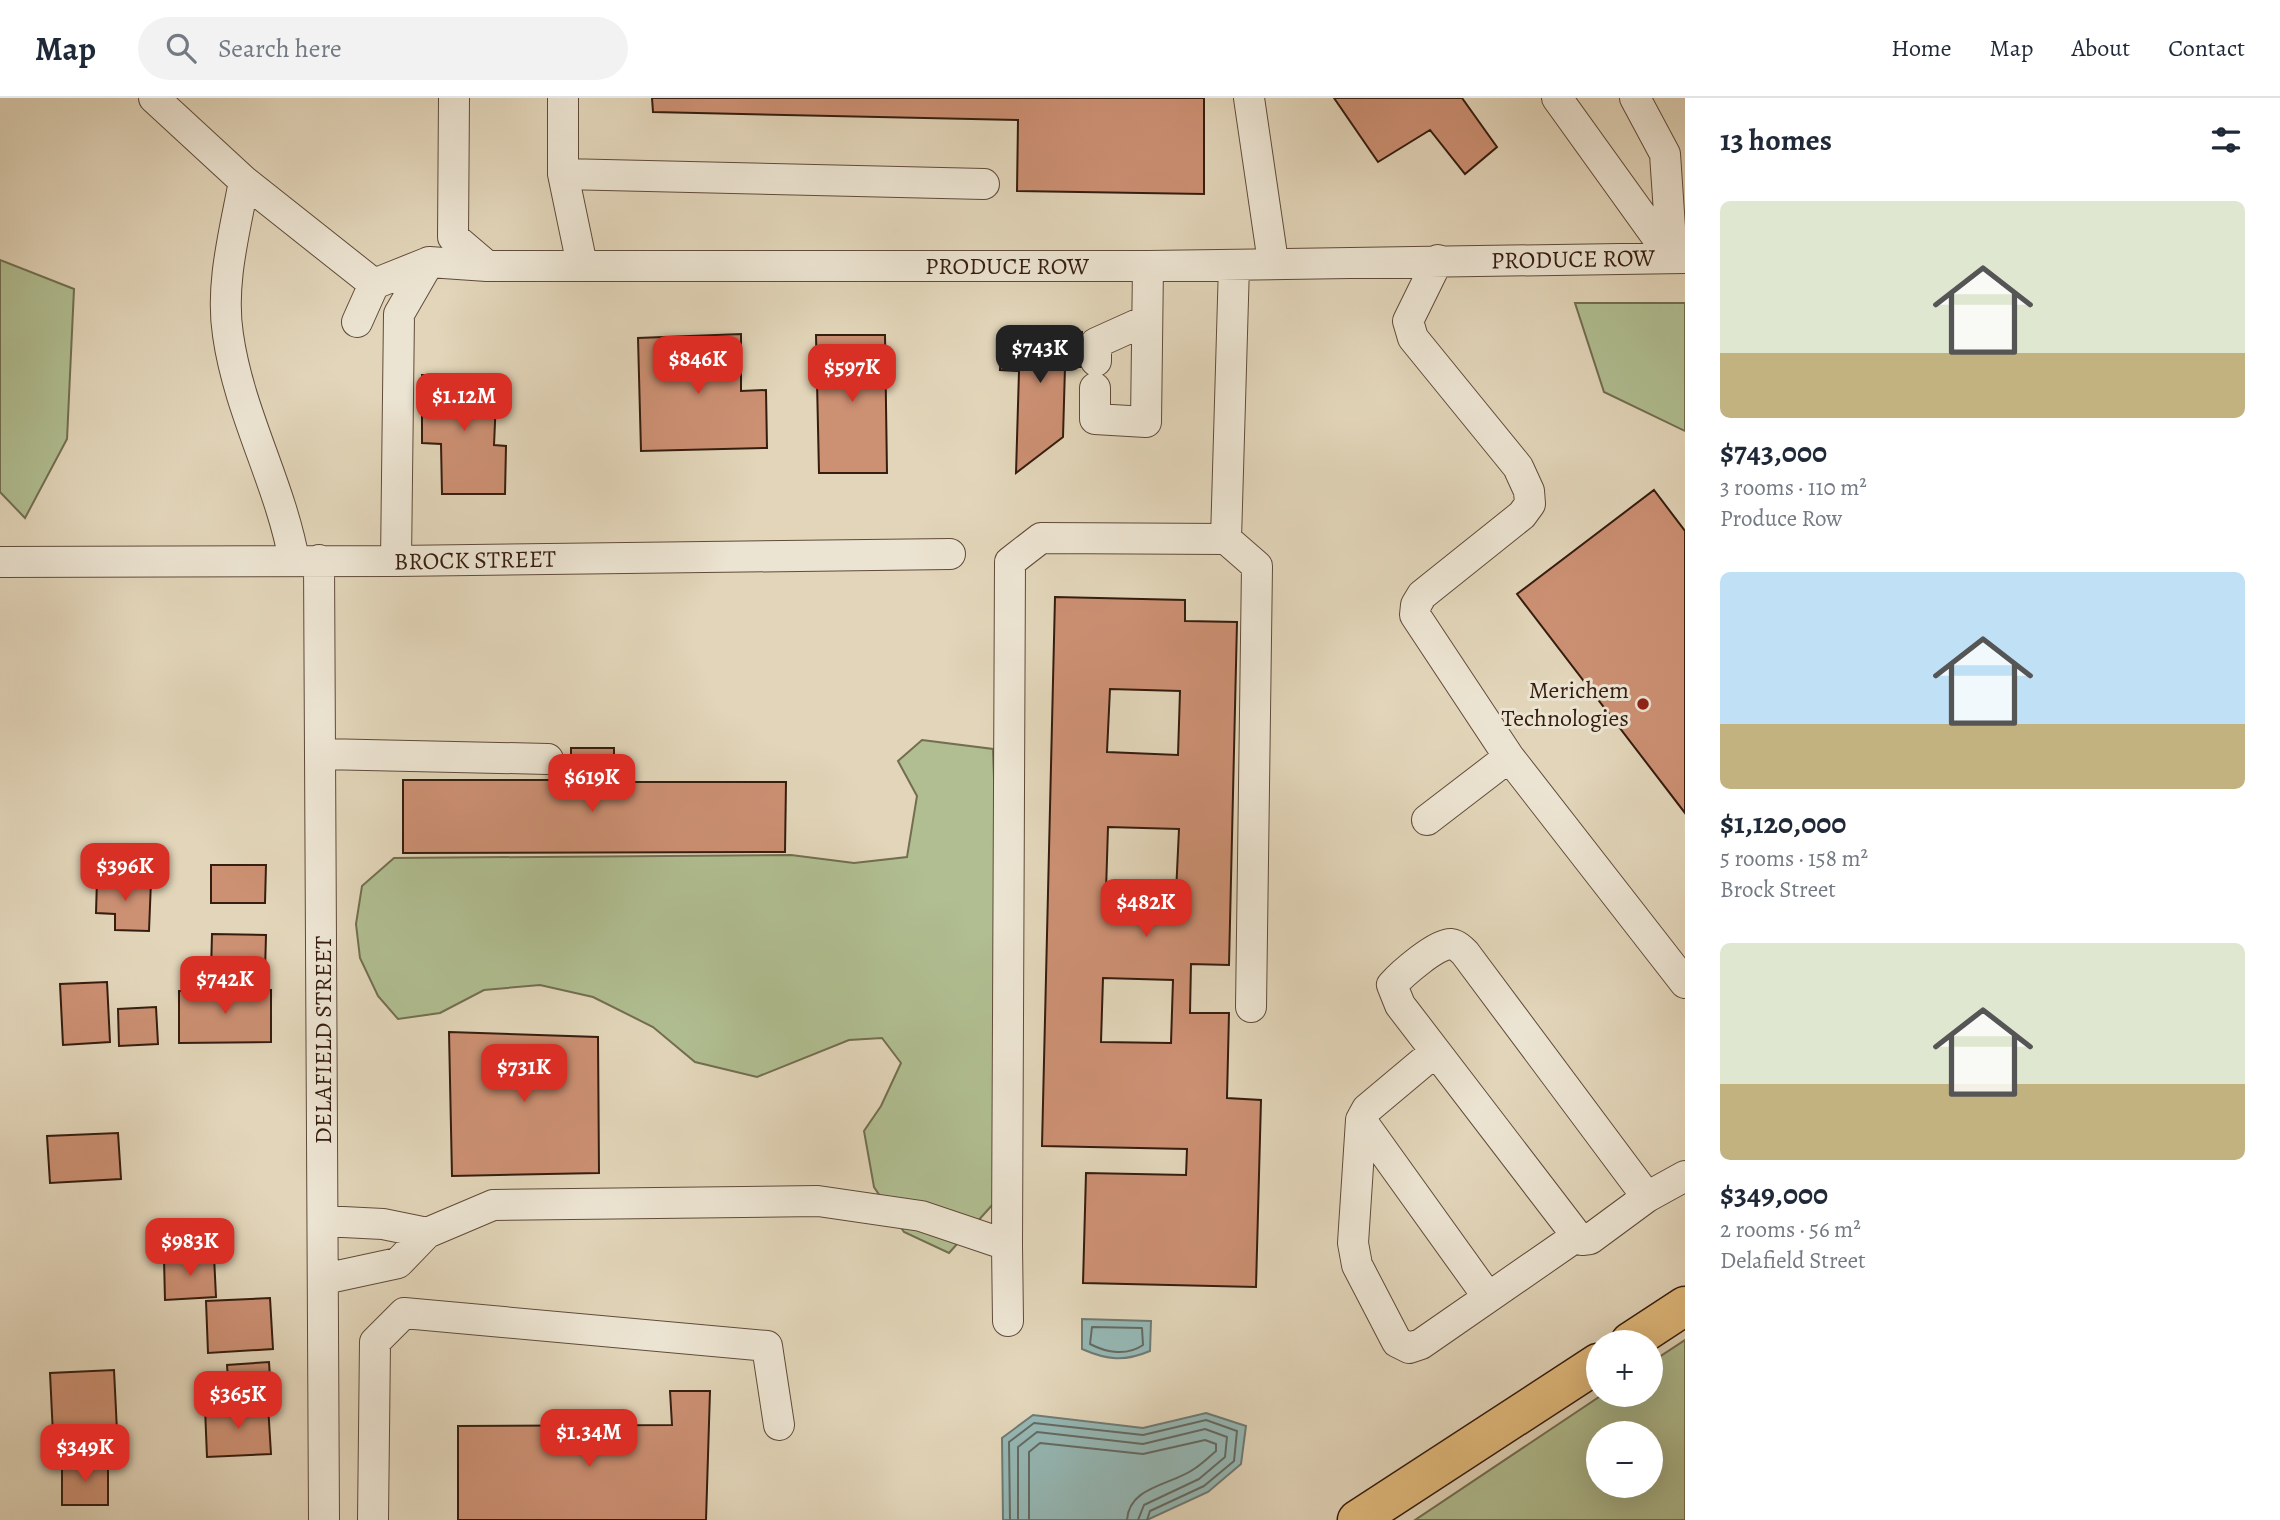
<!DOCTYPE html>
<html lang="en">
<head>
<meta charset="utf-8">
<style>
	:root { --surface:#fff; --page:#f2f2f3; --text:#1f2937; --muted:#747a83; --line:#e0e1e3; --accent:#d93025 }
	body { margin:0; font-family:Alegreya,serif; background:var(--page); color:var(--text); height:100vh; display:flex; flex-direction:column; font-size:26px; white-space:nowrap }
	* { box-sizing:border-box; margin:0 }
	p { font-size:23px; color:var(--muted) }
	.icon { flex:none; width:38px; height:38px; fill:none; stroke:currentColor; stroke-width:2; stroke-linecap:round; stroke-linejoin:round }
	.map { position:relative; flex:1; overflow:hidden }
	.drawer { display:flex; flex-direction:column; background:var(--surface); width:595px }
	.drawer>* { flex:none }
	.buttons { position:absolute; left:1586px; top:1232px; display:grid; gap:14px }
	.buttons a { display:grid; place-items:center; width:77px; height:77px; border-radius:50%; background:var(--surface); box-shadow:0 7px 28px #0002; font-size:35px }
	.price { position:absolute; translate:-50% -60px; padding:0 16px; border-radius:14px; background:var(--accent); color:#fff; font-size:23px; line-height:46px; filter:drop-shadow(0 2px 4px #0008) }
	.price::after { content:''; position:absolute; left:50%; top:42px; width:21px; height:16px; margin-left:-10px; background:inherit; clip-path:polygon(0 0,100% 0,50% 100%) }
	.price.current { background:#222; color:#fff }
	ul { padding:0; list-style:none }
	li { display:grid; align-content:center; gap:14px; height:371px; padding:0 35px }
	li span { display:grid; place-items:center; height:217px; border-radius:10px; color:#555 }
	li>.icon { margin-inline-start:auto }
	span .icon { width:126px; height:126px; fill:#fffc; stroke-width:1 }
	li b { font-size:30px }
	h2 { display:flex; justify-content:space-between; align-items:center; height:84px; padding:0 35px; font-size:30px }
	header { display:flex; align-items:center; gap:42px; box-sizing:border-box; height:98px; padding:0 35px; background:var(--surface); border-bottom:2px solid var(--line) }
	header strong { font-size:33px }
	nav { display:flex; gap:38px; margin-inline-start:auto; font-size:24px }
	.search { width:490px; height:63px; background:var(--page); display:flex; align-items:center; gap:18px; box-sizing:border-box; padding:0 24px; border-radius:38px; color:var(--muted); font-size:26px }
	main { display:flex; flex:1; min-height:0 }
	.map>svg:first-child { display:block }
	.green { fill:#b0be91; stroke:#726e50; stroke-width:2; fill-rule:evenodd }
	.water { fill:#95b8b5; stroke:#6f7a73; stroke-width:2 }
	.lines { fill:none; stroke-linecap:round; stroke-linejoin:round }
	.shore { stroke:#656a62; stroke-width:2 }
	.building { fill:#cc9073; stroke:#351d0f; stroke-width:2; fill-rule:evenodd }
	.minor-casing { stroke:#604b3a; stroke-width:32 }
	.major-casing { stroke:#351d0f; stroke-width:41 }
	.minor { stroke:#ece4d2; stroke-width:30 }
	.major { stroke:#e1ba7c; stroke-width:38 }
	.poi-dot { fill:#8f2418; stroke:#ece4d2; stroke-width:2.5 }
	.labels { text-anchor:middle; stroke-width:6; stroke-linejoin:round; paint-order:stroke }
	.street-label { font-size:24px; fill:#351d0f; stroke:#ece4d2 }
	.poi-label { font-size:24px; fill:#351d0f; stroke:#ece4d2; text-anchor:end }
</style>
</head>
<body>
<header>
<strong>Map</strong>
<div class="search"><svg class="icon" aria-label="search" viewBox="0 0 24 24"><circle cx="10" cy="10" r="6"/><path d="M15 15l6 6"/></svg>Search here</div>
<nav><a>Home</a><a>Map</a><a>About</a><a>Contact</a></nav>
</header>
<main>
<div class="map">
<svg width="1685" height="1422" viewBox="0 0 1685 1422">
	<rect width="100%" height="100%" fill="#e2d5b9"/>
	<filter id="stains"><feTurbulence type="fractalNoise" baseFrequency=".00286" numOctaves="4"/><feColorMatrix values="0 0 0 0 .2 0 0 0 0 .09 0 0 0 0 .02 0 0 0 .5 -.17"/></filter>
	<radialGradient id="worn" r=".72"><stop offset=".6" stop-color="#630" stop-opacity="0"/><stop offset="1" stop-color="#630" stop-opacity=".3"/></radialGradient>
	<path class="green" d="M0 162 74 191 67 341 25 420 0 394Z
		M1575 205H1685V333L1604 294Z
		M922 642 993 651 997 769 994 1105 949 1155 904 1134 874 1089 864 1033 881 1008 901 965 882 940 849 942 757 979 695 964 653 929 593 899 540 887 484 892 440 915 398 921 378 898 360 860 356 826 362 788 394 760 791 757 854 765 907 759 917 698 898 663Z
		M1685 1242V1422H1415L1602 1297H1650V1265ZM1650 1335V1388H1598V1335Z"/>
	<path class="water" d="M1082 1221 1151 1223 1150 1253C1124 1264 1107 1262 1082 1251Z
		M1206 1315 1246 1328 1241 1366 1208 1394 1147 1422H1003L1002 1340 1033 1317 1143 1330Z"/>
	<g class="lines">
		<path class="shore" d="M1092 1229 1142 1230 1143 1247C1127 1258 1107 1255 1090 1246Z
			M1010 1422 1009 1344 1034 1325 1143 1337 1206 1322 1237 1333 1234 1363 1204 1388 1150 1413 1147 1422
			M1018 1422V1349L1037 1334 1143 1346 1205 1331 1227 1339 1225 1359 1199 1381 1144 1407 1138 1422
			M1029 1422V1354L1040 1345 1143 1356 1205 1342 1216 1346V1353C1209 1359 1202 1366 1194 1371 1172 1387 1129 1388 1127 1422"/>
	</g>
	<path class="building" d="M652 0H1204V96L1017 93 1018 22 653 14Z
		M1334 0H1462L1497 49 1465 76 1430 32 1378 64Z
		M1002 232 1082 234 1081 269H1065L1063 339 1016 375 1019 273 1000 272Z
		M741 236V293L766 292 767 350 641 353 638 240Z
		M816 237H885L887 375H819Z
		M422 277 497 279 494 347 506 348 505 396H442L441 346 422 345Z
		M1654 392 1685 433V715L1517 496Z
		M1055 499 1185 502V523L1237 524 1229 867 1191 866 1190 915H1229L1227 1000 1261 1002 1256 1189 1083 1185 1086 1075 1186 1077 1187 1051 1042 1048ZM1110 591 1180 593 1178 657 1107 654ZM1108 729 1179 731 1176 795 1106 793ZM1103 880 1173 882 1171 945 1101 944Z
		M571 650H614V684H786L785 754 403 755V682H571Z
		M211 767H266L265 805H211Z
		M97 781 151 783 149 833 115 832V816L96 815Z
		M212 836 266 837 265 874H211Z
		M107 884 110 944 63 947 60 886Z
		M271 892V944L179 945V893Z
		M156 909 158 946 119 948 118 911Z
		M449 934 598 939 599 1075 452 1078Z
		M118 1035 121 1081 50 1085 47 1038Z
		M214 1158 216 1199 165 1202 164 1161Z
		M270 1200 273 1251 208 1255 206 1203Z
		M269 1264 271 1295 229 1298 227 1267Z
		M114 1272 117 1333 53 1337 50 1275Z
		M670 1293H710L706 1422H458V1328L672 1327Z
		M268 1307 271 1356 207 1359 205 1310Z
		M108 1365V1407H62V1366Z"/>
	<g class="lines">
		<g class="minor-casing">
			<path id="minor" d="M154 0 244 83 374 186
				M454 0 453 139 487 168
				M563 0V76L582 167
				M1249 0 1273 164
				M1557 0 1672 160
				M1635 0 1665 56 1672 159
				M563 76 984 86
				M244 83C235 133 220 186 228 237 239 315 280 385 294 462
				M1438 162 1408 223 1413 240 1518 369 1529 393 1530 406 1522 417 1422 497 1416 507 1415 517 1509 659 1685 885
				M357 224 374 186 429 164 487 168H1148L1685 160
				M1096 263V245L1147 222
				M1095 290V321L1146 324 1148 168
				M1226 441 1257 468 1251 909
				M319 462 324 1422
				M396 463 399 216 429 164
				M0 464 396 463 950 456
				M322 656 548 661
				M1427 722 1509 659
				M1435 954 1367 1011 1361 1022 1353 1145 1357 1167 1397 1244 1409 1250 1421 1246 1577 1138
				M1361 1022 1488 1199
				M1647 1099 1465 855C1461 851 1457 847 1451 846 1437 845 1402 876 1392 887L1400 907 1577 1138 1582 1142 1590 1141 1647 1099 1685 1078
				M323 1123 383 1126 427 1135
				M1007 1147 1008 1223
				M324 1181 398 1165 427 1135 493 1107 818 1103 921 1118 1007 1147 1010 464 1041 440 1226 441 1234 167
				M373 1422 375 1244 404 1215 767 1248 779 1327"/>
		</g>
		<g class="major-casing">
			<path id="major" d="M1630 1244 1685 1208
				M1357 1422 1598 1265"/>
		</g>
		<use href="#minor" class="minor"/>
		<use href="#major" class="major"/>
	</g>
	<circle class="poi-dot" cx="1643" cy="606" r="7"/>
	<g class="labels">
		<g class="street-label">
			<text transform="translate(1573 161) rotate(-1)" y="8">PRODUCE ROW</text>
			<text x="1007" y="176">PRODUCE ROW</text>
			<text transform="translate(475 462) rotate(-1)" y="8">BROCK STREET</text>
			<text transform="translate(323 942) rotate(-90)" y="8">DELAFIELD STREET</text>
		</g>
		<g class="poi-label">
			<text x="1629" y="600">Merichem<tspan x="1629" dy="28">Technologies</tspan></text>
		</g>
	</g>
	<rect width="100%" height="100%" filter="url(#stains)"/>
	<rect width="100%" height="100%" fill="url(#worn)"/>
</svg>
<div class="buttons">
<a>+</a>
<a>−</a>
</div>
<b class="price current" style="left:1040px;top:287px">$743K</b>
<b class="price" style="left:698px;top:298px">$846K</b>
<b class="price" style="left:852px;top:306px">$597K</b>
<b class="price" style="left:464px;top:335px">$1.12M</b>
<b class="price" style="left:592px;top:716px">$619K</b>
<b class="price" style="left:125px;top:805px">$396K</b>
<b class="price" style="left:1146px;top:841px">$482K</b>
<b class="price" style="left:225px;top:918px">$742K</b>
<b class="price" style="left:524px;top:1006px">$731K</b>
<b class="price" style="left:190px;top:1180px">$983K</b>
<b class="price" style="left:238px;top:1333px">$365K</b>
<b class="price" style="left:589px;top:1371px">$1.34M</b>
<b class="price" style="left:85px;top:1386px">$349K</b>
</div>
<section class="drawer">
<h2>13 homes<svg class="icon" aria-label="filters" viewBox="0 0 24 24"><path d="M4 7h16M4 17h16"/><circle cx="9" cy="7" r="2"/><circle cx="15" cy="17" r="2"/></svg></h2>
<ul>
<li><span style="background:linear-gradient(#dfe7d0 70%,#c2b280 0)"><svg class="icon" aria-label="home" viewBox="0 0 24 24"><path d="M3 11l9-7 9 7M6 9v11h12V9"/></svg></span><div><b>$743,000</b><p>3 rooms · 110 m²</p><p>Produce Row</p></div></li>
<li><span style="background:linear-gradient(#bfe0f5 70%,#c2b280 0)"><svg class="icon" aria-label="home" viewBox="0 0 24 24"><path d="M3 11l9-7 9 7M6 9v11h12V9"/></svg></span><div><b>$1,120,000</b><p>5 rooms · 158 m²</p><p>Brock Street</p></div></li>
<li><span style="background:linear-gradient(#dfe7d0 65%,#c2b280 0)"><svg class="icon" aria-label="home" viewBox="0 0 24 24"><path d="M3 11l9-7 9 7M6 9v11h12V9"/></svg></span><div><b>$349,000</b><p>2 rooms · 56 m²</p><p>Delafield Street</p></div></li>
</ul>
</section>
</main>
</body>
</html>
